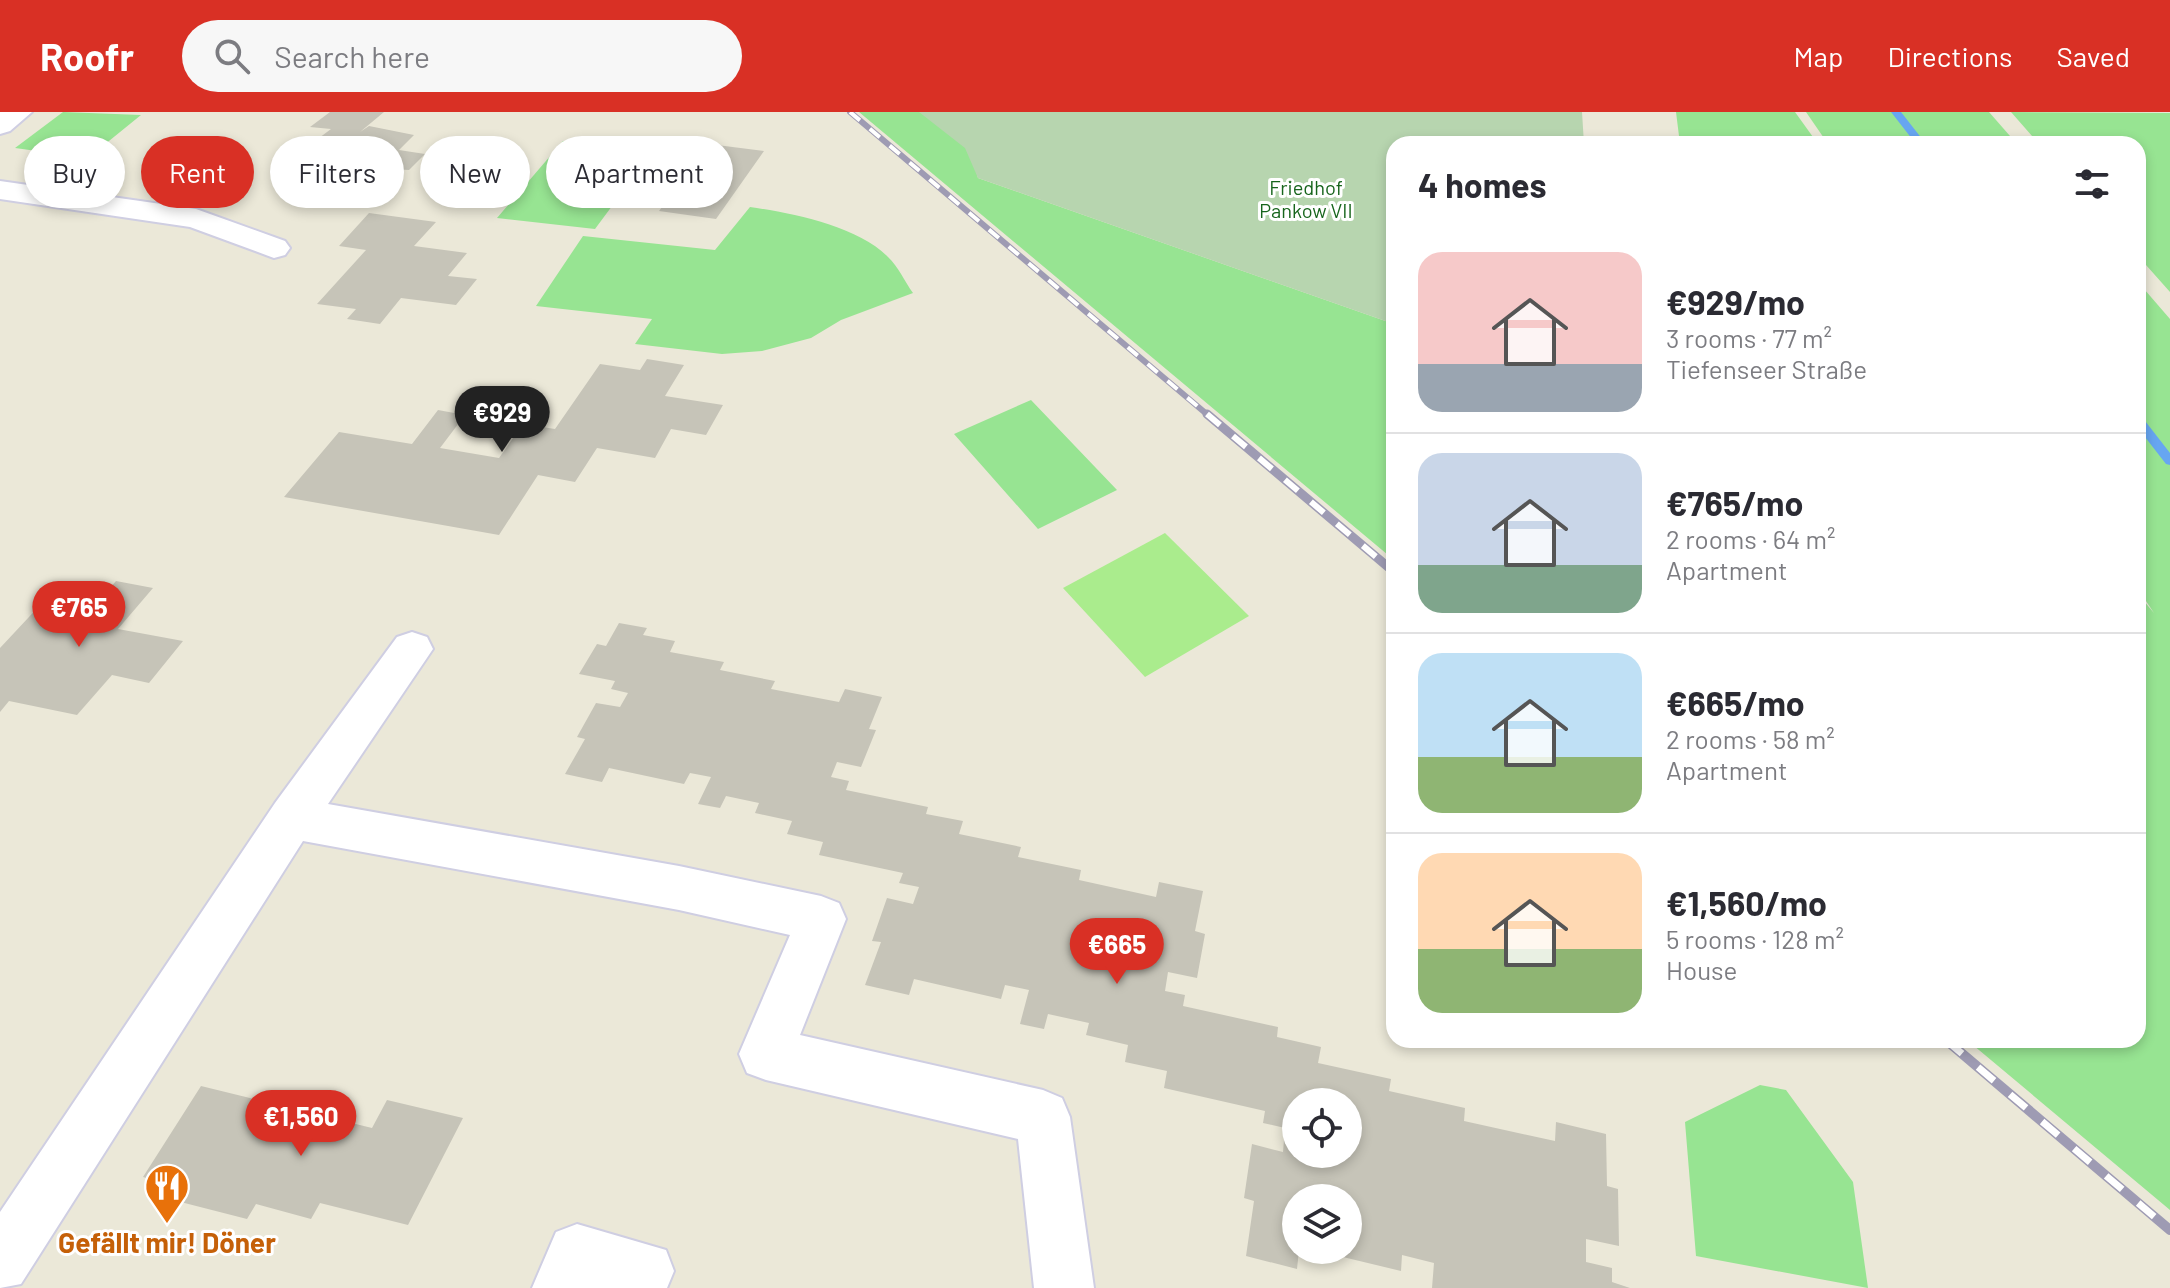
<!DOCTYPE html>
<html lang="en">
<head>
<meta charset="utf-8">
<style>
	:root { --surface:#fff; --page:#f7f7f7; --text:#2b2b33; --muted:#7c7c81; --line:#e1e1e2; --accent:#d93025 }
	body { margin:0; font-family:Barlow,sans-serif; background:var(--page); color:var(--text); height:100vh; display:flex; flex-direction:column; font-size:30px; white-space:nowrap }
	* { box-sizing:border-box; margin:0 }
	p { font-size:26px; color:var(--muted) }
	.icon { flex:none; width:44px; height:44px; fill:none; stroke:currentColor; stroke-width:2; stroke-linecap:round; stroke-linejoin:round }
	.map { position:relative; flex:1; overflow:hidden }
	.side { position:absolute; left:1386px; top:24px; width:760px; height:912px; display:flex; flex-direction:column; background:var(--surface); border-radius:24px; box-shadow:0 4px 12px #0003 }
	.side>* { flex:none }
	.top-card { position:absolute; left:24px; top:24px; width:760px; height:72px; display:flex; gap:16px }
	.fabs { position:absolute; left:1282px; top:976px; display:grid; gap:16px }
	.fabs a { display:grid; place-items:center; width:80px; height:80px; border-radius:50%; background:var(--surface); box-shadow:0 4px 12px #0003; font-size:40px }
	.price { position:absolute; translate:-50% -68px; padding:0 18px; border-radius:28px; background:var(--accent); color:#fff; font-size:26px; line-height:52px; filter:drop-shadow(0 2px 4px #0008) }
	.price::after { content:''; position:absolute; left:50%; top:48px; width:24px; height:18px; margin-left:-12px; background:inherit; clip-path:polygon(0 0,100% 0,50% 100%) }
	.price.on { background:#222; color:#fff }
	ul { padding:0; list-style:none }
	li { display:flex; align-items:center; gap:24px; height:200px; padding:0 32px }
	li+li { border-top:2px solid var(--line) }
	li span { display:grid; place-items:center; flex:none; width:224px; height:160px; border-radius:24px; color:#555 }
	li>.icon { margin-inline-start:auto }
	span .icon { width:96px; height:96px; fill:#fffc; stroke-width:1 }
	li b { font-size:34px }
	h2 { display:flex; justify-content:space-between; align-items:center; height:96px; padding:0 32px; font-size:34px }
	.pill { padding:0 28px; border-radius:36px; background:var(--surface); box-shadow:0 4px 12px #0003; font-size:28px; line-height:72px }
	.pill.on { background:var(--accent); color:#fff }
	header { display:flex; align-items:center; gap:48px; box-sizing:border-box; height:112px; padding:0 40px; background:var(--accent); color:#fff }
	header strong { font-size:38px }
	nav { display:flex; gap:44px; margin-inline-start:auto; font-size:28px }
	.search { width:560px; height:72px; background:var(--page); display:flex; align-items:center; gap:20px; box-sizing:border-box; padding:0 28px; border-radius:44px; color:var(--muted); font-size:30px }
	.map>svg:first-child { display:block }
	.green { fill:#97e492 }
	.cemetery { fill:#b7d5af }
	.pitch { fill:#aaec8d }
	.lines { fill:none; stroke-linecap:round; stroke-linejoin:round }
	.stream { fill:#67a6f1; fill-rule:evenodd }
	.building { fill:#c6c4b8; fill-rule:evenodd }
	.minor-casing { stroke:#cfcee2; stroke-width:4 }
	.minor { fill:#fff; fill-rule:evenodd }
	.rail-far2-casing { stroke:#9e9bb3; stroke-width:6 }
	.rail-far1-casing { stroke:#9e9bb3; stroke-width:9 }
	.rail-casing { stroke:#9e9bb3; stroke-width:10 }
	.rail-far2 { stroke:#fff; stroke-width:4; stroke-dasharray:13; stroke-linecap:butt }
	.rail-far1 { stroke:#fff; stroke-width:6; stroke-dasharray:17; stroke-linecap:butt }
	.rail { stroke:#fff; stroke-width:7; stroke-dasharray:21; stroke-linecap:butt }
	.labels { text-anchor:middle; stroke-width:6; stroke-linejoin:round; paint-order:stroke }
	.far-park-label { font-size:20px; fill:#17651c; stroke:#fff }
	.near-food-label { font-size:28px; font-weight:bold; fill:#c56008; stroke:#fff }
</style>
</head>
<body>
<header>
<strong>Roofr</strong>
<div class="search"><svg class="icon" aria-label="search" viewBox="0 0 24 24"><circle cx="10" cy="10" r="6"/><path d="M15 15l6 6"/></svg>Search here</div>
<nav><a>Map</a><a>Directions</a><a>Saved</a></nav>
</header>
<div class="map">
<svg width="2170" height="1176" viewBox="0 0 2170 1176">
	<rect width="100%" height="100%" fill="#ebe8d8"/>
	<path class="green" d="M63 0 141 3 88 46 15 36Z
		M859 0H922L970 38 978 66 1394 212V448Z
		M1676 0H1795L1818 32H1680Z
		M1806 0H1989L2017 32H1828Z
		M2011 0 2170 1V180L2138 144V32H2039Z
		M563 29 671 40 642 81 618 86 595 117 497 106Z
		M750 95C791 101 858 114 888 145 898 154 905 170 913 181L841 208 811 226 762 239 722 242 635 232 652 207 536 194 583 124 715 138Z
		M2138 170 2170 207V1098L1967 928H2138V482L2154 501 2138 477Z
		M1031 288 1117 378 1038 417 954 322Z
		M1760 973 1786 978 1853 1070 1868 1176 1696 1144 1685 1010Z"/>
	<path class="cemetery" d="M919 0H1582L1584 32H1394V212L978 66 965 36Z"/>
	<path class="pitch" d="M1165 421 1249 504 1145 565 1063 476Z"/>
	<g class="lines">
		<path class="stream" d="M1891 0H1901L1926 32H1916Z
			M2138 304 2142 305 2170 341V353L2166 352 2138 316Z"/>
	</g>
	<path class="building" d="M330 0H384L360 20 369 14 414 23 399 38 425 42 409 58 358 55 364 48H361L337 77 309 73 317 65 290 61 308 50 297 48 310 36 316 37 323 30 315 29 331 17 310 15Z
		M709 32 764 39 716 107 659 99Z
		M369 101 436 110 414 134 467 141 448 164 477 167 456 193 401 186 380 212 347 207 356 197 317 192 366 138 339 134Z
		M647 247 684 253 665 284 723 293 706 323 671 317 655 346 597 336 575 370 538 363 499 423 284 385 339 320 412 332 438 298 465 303 440 336 499 346 523 312 555 317 600 252 640 258Z
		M116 469 153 476 118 517 183 529 149 571 112 563 77 603 9 589 0 600V536L57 475 103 484Z
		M619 511 647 516 643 523 675 529 670 540 724 550 720 558 775 569 771 577 839 590 845 577 882 585 869 617 876 618 861 655 837 650 831 665 849 669 846 678 928 695 926 702 963 709 959 722 1021 735 1018 745 1081 758 1079 768 1156 785 1159 770 1203 779 1195 819 1205 822 1197 866 1168 860 1165 879 1185 883 1183 894 1278 915 1277 925 1321 935 1318 951 1391 967 1389 979 1465 996 1464 1009 1555 1029 1556 1010 1606 1022 1607 1074 1618 1077 1619 1134 1586 1127V1150L1612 1156V1170L1630 1176H1432L1434 1151 1402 1143 1401 1159 1318 1139 1348 1138V1086H1296V1138H1299L1297 1157 1246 1144 1254 1089 1244 1086 1252 1032 1283 1040 1285 1016 1263 1011 1265 999 1164 976 1167 959 1125 950 1128 933 1086 923 1089 911 1048 902 1044 917 1020 912 1029 878 1005 873 1001 887 914 867 909 883 865 873 881 830 872 829 887 786 913 792 919 775 899 771 903 761 819 743 823 730 787 722 792 709 755 701 759 691 726 684 720 696 698 692 711 665 690 661 684 672 609 656 602 670 565 662 585 627 577 625 596 591 620 595 628 581 611 577 615 569 579 562 597 532 606 534ZM1296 990H1348V1042H1296Z
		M201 974 372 1016 387 988 463 1006 408 1113 320 1091 311 1107 256 1092 247 1107 165 1086 172 1073 143 1065Z"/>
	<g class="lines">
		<g class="minor-casing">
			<path id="minor" d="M0 0H32L10 19 0 22Z
				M0 69 196 97 285 129 290 136 285 143 274 146 190 115 0 87Z
				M412 520 427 525 433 537 328 692 679 754 821 784 839 791 846 807 800 923 1043 978 1062 986 1070 1005 1094 1176H1034L1018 1027 766 968 747 961 739 942 790 823 679 798 303 729 21 1172 0 1176V1100L275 691 397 525Z
				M577 1112 666 1138 674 1159 667 1176H532L556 1120Z"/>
		</g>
		<use href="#minor" class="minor"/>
		<g class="rail-far2-casing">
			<path id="rail-far2" d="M850 0 1209 304"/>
		</g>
		<g class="rail-far1-casing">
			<path id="rail-far1" d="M1207 302 1394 460"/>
		</g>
		<g class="rail-casing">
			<path id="rail" d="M1946 928 2170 1118"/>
		</g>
		<use href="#rail-far2" class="rail-far2"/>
		<use href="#rail-far1" class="rail-far1"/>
		<use href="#rail" class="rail"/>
	</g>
	<defs>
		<g id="restaurant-pin" transform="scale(2.3)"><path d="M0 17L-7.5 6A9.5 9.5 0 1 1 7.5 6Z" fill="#e8710a" stroke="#fff"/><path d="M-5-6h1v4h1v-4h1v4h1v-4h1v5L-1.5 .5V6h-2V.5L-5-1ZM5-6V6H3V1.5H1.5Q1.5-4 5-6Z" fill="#fff"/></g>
	</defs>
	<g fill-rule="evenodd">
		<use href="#restaurant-pin" x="167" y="1074"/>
	</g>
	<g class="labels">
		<g class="far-park-label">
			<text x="1306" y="83">Friedhof<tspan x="1306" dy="23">Pankow VII</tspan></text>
		</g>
		<g class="near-food-label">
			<text x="167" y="1141">Gefällt mir! Döner</text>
		</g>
	</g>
</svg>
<div class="fabs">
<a><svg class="icon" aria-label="locate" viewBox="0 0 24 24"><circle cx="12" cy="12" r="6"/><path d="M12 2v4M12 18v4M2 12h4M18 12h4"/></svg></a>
<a><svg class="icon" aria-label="layers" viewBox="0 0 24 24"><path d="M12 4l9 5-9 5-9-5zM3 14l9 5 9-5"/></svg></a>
</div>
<b class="price on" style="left:502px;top:342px">€929</b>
<b class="price" style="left:79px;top:537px">€765</b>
<b class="price" style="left:1117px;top:874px">€665</b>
<b class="price" style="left:301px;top:1046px">€1,560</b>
<div class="top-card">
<a class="pill">Buy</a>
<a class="pill on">Rent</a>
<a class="pill">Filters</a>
<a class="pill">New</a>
<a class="pill">Apartment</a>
</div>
<section class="side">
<h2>4 homes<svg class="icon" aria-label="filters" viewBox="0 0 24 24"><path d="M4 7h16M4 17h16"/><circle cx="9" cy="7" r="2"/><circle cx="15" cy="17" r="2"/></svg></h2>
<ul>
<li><span style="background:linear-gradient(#f6c9c9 70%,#9aa5b1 0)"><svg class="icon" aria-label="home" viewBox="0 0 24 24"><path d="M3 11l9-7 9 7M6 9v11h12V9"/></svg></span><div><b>€929/mo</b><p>3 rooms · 77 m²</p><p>Tiefenseer Straße</p></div></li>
<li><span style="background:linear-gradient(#c9d6e8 70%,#7fa58c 0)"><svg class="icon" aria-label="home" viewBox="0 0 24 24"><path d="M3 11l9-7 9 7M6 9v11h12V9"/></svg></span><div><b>€765/mo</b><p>2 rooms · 64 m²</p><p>Apartment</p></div></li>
<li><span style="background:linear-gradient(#bfe0f5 65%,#8fb573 0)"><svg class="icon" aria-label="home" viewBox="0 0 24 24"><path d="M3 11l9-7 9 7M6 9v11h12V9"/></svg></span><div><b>€665/mo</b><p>2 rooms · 58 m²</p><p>Apartment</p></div></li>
<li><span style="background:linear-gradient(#ffd9b3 60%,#8fb573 0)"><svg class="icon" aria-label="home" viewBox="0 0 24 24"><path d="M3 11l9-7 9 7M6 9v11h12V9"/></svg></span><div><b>€1,560/mo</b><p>5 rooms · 128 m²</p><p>House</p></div></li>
</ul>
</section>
</div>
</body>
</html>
